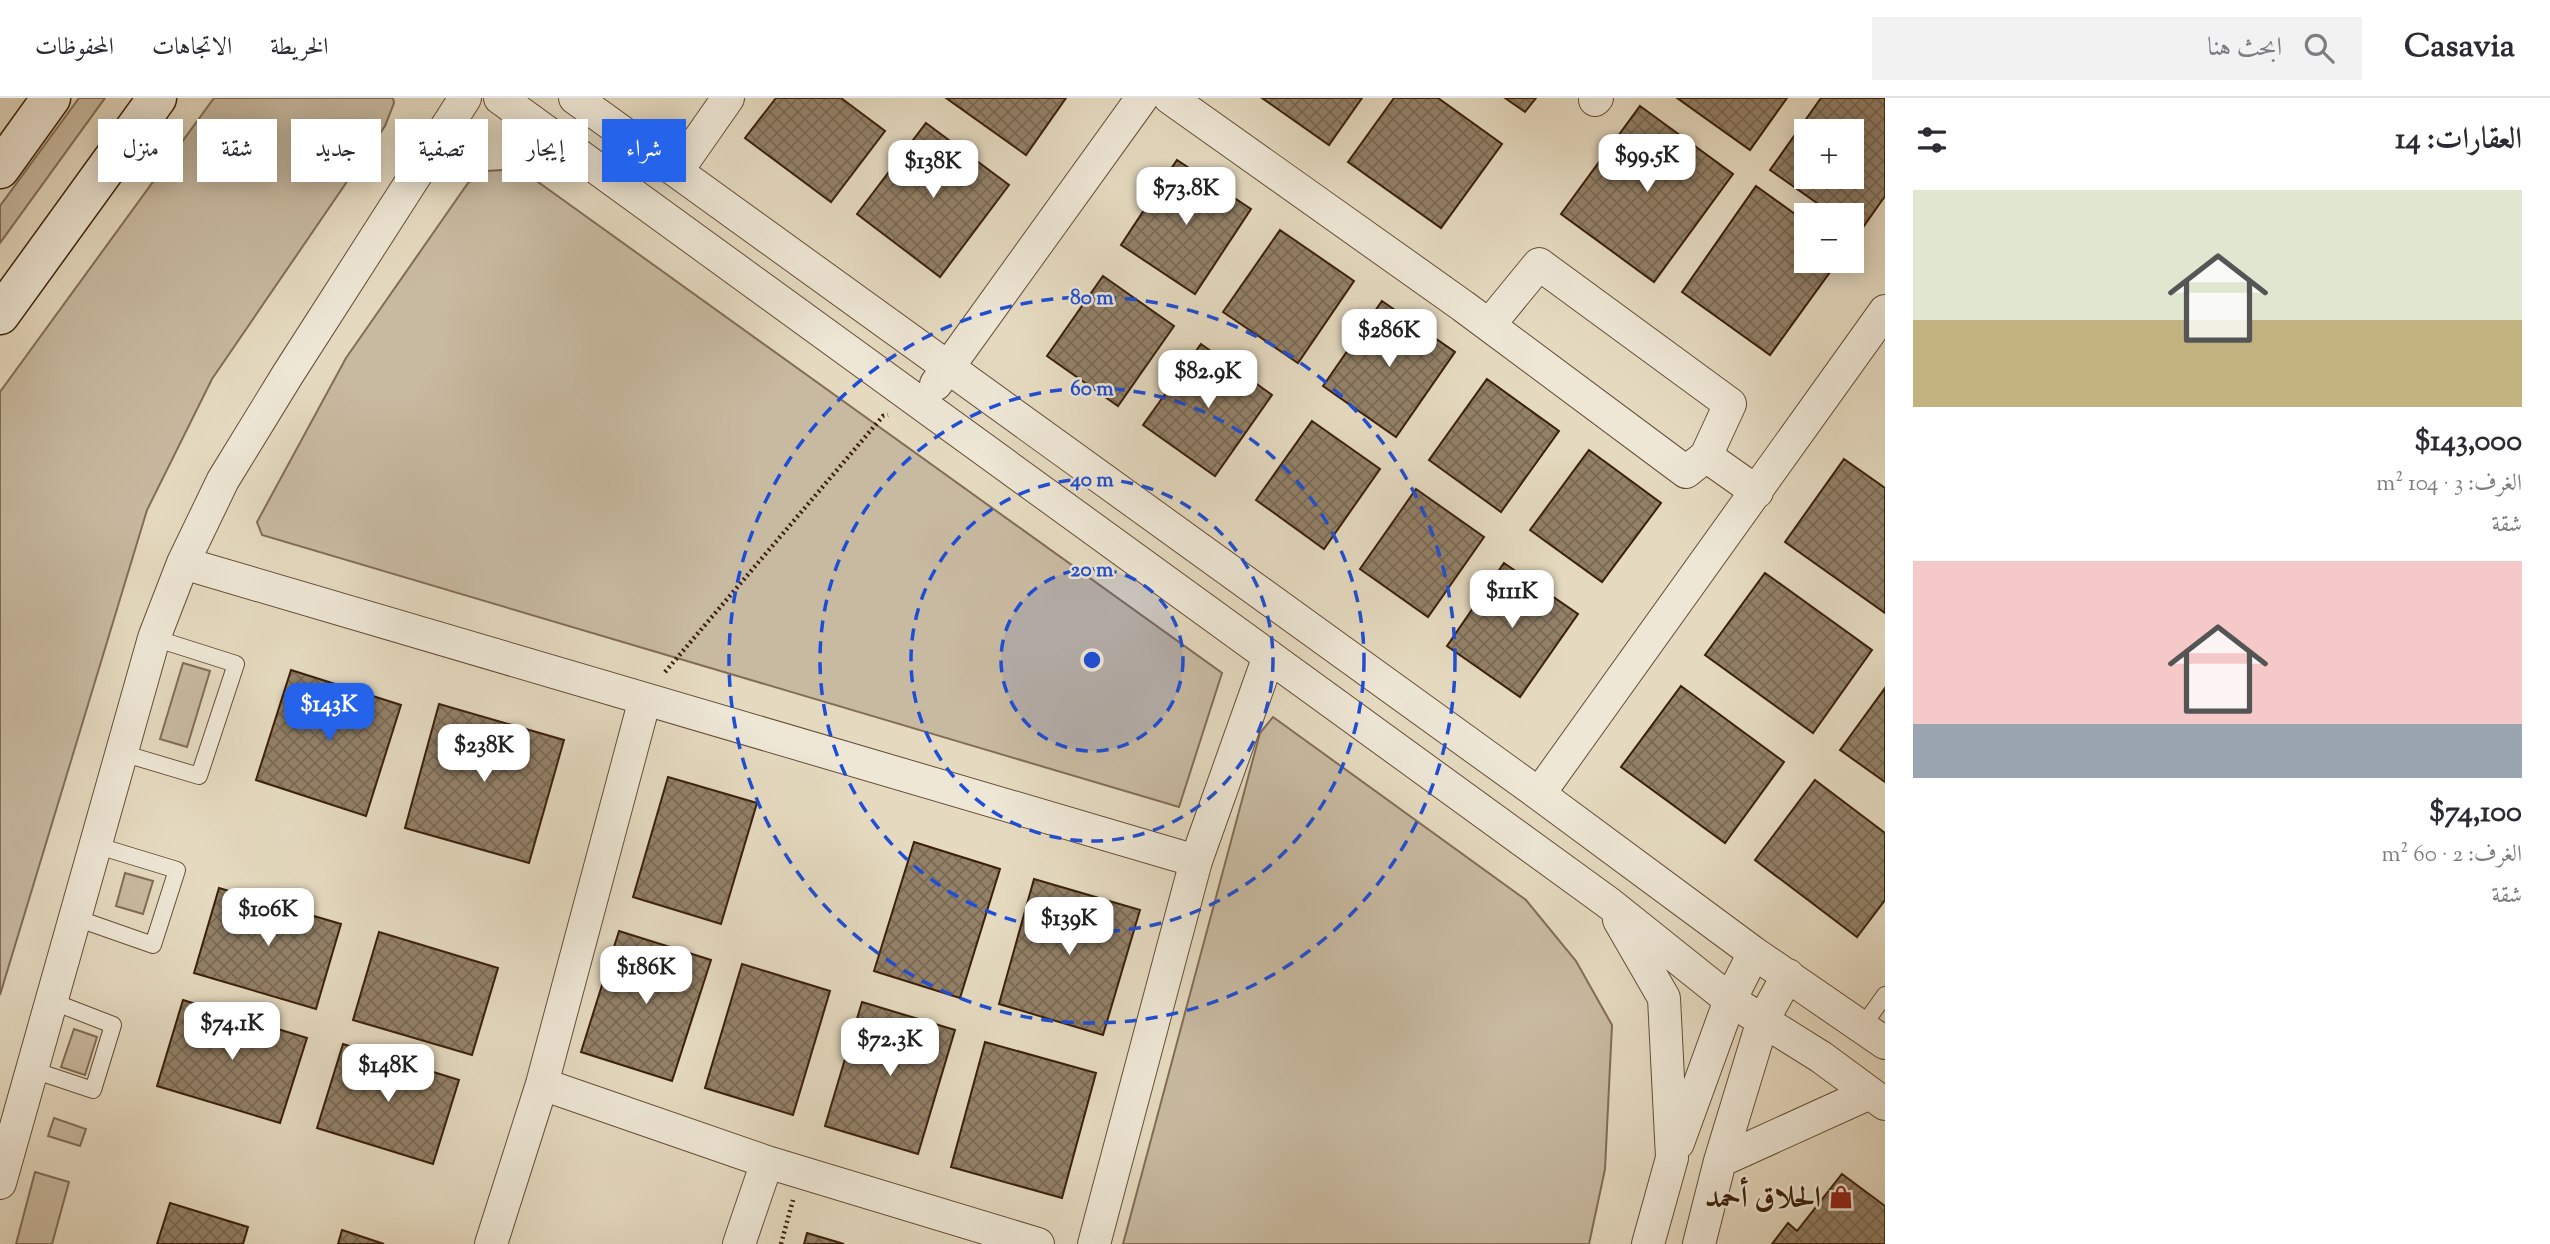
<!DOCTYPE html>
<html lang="ar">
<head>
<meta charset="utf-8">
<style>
	:root { --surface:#fff; --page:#f2f2f3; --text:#2b2b33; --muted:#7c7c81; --line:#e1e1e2; --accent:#2563eb }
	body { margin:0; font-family:"Sorts Mill Goudy",Amiri,serif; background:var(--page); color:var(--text); direction:rtl; height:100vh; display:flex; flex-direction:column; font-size:26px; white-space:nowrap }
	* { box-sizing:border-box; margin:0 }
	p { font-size:23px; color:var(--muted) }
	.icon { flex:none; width:38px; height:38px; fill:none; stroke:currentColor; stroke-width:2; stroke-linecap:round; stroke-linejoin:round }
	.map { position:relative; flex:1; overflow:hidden; direction:ltr }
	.side { display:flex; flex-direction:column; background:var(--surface); width:665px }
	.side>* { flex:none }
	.hud { position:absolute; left:21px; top:21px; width:665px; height:63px; direction:rtl; display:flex; gap:14px }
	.controls { position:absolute; left:1794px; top:21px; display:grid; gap:14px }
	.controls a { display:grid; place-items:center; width:70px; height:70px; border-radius:0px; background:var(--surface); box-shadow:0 4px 18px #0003; font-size:35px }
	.price { position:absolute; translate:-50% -60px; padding:0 16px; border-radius:14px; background:#fff; color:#222; font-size:23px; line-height:46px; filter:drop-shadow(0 2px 4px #0008) }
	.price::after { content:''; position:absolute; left:50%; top:42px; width:21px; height:16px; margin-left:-10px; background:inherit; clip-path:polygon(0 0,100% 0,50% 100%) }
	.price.current { background:var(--accent); color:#fff }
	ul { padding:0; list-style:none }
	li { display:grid; align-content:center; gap:14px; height:371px; padding:0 28px }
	li span { display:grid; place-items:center; height:217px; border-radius:0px; color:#555 }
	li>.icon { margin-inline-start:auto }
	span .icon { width:126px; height:126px; fill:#fffc; stroke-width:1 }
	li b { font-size:30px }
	h2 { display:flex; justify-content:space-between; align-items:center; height:84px; padding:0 28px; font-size:30px }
	.tag { padding:0 24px; border-radius:0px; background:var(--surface); box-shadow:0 4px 18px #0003; font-size:24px; line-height:63px }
	.tag.current { background:var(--accent); color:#fff }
	header { display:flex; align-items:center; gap:42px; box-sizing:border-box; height:98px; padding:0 35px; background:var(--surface); border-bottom:2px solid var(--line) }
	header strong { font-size:33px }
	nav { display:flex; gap:38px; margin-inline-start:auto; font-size:24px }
	.search { width:490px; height:63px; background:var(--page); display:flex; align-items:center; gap:18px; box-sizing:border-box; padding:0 24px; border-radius:0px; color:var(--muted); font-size:26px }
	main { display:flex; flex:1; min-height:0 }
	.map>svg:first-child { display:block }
	.green { fill:#c8baa1; stroke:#826d55; stroke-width:2 }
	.building { fill:url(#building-cross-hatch); stroke:#3b2009; stroke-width:2; fill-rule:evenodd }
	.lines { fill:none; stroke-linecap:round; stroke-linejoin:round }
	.service-casing { stroke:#664e37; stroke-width:18 }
	.minor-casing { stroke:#664e37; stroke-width:34 }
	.secondary-casing { stroke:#3b2009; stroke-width:41 }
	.path { stroke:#3b2009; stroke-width:4.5; stroke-dasharray:2 3.5; stroke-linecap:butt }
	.service { stroke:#eee7d6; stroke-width:16 }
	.minor { stroke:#eee7d6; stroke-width:32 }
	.secondary { stroke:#eee7d6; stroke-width:38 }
	.ring { fill:none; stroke:#1d4ed8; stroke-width:3.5; stroke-dasharray:12 9 }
	.labels { text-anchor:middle; stroke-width:5; stroke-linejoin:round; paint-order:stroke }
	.poi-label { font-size:30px; font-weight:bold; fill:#3b2009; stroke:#eee7d6; text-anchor:end }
	.centre { fill:#1d4ed8; stroke:#eee7d6; stroke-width:3.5 }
	.ring-label { font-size:21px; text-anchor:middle; font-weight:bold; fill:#1d4ed8; stroke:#eee7d6; stroke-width:5; stroke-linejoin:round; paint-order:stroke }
</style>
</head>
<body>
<header>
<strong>Casavia</strong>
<div class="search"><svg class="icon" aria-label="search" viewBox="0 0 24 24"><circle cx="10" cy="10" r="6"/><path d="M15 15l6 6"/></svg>ابحث هنا</div>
<nav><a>الخريطة</a><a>الاتجاهات</a><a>المحفوظات</a></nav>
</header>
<main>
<section class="side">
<h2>العقارات: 14<svg class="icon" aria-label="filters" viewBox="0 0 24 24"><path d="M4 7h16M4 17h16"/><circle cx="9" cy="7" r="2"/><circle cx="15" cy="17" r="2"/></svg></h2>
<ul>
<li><span style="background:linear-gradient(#dfe7d0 60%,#c2b280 0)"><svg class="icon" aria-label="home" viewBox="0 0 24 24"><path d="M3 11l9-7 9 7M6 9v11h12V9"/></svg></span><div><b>$143,000</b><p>الغرف: 3 · 104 m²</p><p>شقة</p></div></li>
<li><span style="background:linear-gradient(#f6c9c9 75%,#9aa5b1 0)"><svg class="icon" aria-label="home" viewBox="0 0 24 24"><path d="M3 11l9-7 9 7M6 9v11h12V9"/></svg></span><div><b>$74,100</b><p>الغرف: 2 · 60 m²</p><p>شقة</p></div></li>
</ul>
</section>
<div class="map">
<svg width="1885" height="1146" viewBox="0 0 1885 1146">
	<defs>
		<pattern id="building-cross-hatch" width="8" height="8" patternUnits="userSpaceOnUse" patternTransform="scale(1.75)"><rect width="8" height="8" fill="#938168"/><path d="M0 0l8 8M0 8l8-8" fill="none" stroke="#796954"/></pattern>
	</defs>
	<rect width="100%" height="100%" fill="#e5dac0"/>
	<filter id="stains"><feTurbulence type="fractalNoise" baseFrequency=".00286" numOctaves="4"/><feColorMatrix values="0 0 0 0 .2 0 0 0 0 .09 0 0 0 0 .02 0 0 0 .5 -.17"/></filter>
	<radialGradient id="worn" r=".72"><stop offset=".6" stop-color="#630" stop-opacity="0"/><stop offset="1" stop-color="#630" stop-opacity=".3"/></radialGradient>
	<path class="green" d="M79 0H105L0 145V108Z
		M214 0H393L394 5 385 28 212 281 147 412 0 897V294Z
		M520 71 1222 575 1179 709 262 437 257 424 346 260 468 85 486 73Z
		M183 565 210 573 187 649 160 641Z
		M1273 619 1526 802 1576 863 1612 927 1605 1071 1589 1146H1123L1260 635Z
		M125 775 153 783 143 816 116 808Z
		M74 931 97 939 85 977 61 969Z
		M54 1020 86 1031 80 1048 48 1038Z
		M35 1074 69 1084 52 1146H16Z"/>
	<path class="building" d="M776 0H841L885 33 831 104 745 40Z
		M946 0H1066L1026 57Z
		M1262 0H1362L1329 47Z
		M1394 0H1438L1502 46 1441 130 1348 64Z
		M1505 0H1536L1525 14Z
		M1677 0H1787L1750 52Z
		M1821 0H1885V98L1859 135 1852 130V117H1834L1770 72ZM1806 33H1852V79H1806Z
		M1640 8 1733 76 1654 184 1561 116Z
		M926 25 1009 87 940 179 857 116Z
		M1177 62 1251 111 1195 196 1121 147Z
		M1756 88 1806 124V163H1838L1770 257 1682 194Z
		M1280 132 1354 183 1298 265 1223 214Z
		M1103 178 1174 228 1118 308 1047 258Z
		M1382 203 1455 254 1396 339 1323 288Z
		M1201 246 1272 297 1215 378 1143 327Z
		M1487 281 1559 333 1501 414 1429 362Z
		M1312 323 1380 371 1324 451 1256 402Z
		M1589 352 1661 405 1602 484 1530 432Z
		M1844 361 1885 390V515L1785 444Z
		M1416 391 1484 439 1428 519 1360 471Z
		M1504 465 1578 516 1520 599 1447 548Z
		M1765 475 1872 552 1813 635 1705 557Z
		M291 572 401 607 366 718 256 682Z
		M1681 588 1784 664 1725 745 1621 669Z
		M1885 590V684L1840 652Z
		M439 606 564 642 529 765 405 730Z
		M668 679 757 705 721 826 633 799Z
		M1815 682 1885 735V802L1857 839 1755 762Z
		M914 744 1000 771 960 900 874 873Z
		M1034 781 1140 812 1103 937 999 906Z
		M219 790 341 826 316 911 194 875Z
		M619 833 711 862 672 983 581 954Z
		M379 834 498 870 472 957 353 922Z
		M742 866 830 893 793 1017 705 990Z
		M183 902 307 940 280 1025 157 988Z
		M862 904 955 932 918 1056 825 1028Z
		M985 944 1096 975 1062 1100 951 1069Z
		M343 946 459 982 433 1066 317 1030Z
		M1842 1076 1885 1108V1146H1772L1788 1125 1797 1133Z
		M170 1105 248 1129 243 1146H157Z
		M342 1132 384 1146H338Z
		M807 1135 844 1146H804Z"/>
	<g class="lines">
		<g class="service-casing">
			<path id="service" d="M122 655 199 678 236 566 154 540
				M76 820 153 847 177 772 95 747
				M1862 929 1885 897
				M33 972 93 992 113 927 51 903"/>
		</g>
		<g class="minor-casing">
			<path id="minor" d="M500 0 1610 806 1730 902 1821 959 1885 1006
				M575 0 1539 696 1754 855 1885 945
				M1170 0 1463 208 1686 374 1706 358 1757 394
				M1595 2 1597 0
				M677 73 728 0
				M1489 227 1539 166 1730 306 1706 358
				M936 286 1142 0
				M183 465 1196 763
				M1539 696 1885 213
				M1619 822 1664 900 1672 1060 1648 1146
				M542 986 767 1064 1038 1146
				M1678 1045 1730 902 1754 855
				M1720 1063 1870 995
				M0 1085 154 540 183 465 223 382 288 276 465 0
				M491 1146 542 986 645 601
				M739 1146 767 1064
				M1094 1146 1196 763 1269 558
				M1699 1146 1720 1063 1763 922 1788 877"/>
		</g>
		<g class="secondary-casing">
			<path id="secondary" d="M0 71 51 0
				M0 217 157 0"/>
		</g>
		<path class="path" d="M665 574 883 318 888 317
			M781 1146 793 1102"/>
		<use href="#service" class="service"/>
		<use href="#minor" class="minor"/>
		<use href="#secondary" class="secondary"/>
	</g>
	<circle cx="1092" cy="562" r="91" fill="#1d4ed8" fill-opacity=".12"/>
	<g class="ring">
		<circle cx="1092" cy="562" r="91"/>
		<circle cx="1092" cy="562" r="181"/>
		<circle cx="1092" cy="562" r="272"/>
		<circle cx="1092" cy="562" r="363"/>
	</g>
	<defs>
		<g id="shop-bare" transform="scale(1.89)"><path d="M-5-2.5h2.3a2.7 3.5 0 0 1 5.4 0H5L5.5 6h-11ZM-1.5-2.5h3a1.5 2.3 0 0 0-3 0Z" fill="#8f2418" stroke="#eee7d6" stroke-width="2.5" paint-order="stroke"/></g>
	</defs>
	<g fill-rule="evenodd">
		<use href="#shop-bare" x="1841" y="1099"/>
	</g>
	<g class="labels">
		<g class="poi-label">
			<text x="1821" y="1109">الحلاق أحمد</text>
		</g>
	</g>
	<circle cx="1092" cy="562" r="10" class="centre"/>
	<g class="ring-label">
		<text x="1092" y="206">80 m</text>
		<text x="1092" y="297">60 m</text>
		<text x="1092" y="388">40 m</text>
		<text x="1092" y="478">20 m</text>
	</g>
	<rect width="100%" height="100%" filter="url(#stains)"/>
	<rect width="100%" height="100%" fill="url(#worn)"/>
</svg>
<div class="controls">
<a>+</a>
<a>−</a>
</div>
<b class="price" style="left:1647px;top:96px">$99.5K</b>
<b class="price" style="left:933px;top:102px">$138K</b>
<b class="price" style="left:1186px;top:129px">$73.8K</b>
<b class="price" style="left:1389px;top:271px">$286K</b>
<b class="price" style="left:1208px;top:312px">$82.9K</b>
<b class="price" style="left:1512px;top:532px">$111K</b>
<b class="price current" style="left:329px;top:645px">$143K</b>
<b class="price" style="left:484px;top:686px">$238K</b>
<b class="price" style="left:268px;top:850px">$106K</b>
<b class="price" style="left:1069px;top:859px">$139K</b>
<b class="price" style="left:646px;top:908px">$186K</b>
<b class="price" style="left:232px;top:964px">$74.1K</b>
<b class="price" style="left:890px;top:980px">$72.3K</b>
<b class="price" style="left:388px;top:1006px">$148K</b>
<div class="hud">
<a class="tag current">شراء</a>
<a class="tag">إيجار</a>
<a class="tag">تصفية</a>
<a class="tag">جديد</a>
<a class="tag">شقة</a>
<a class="tag">منزل</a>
</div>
</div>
</main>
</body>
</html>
